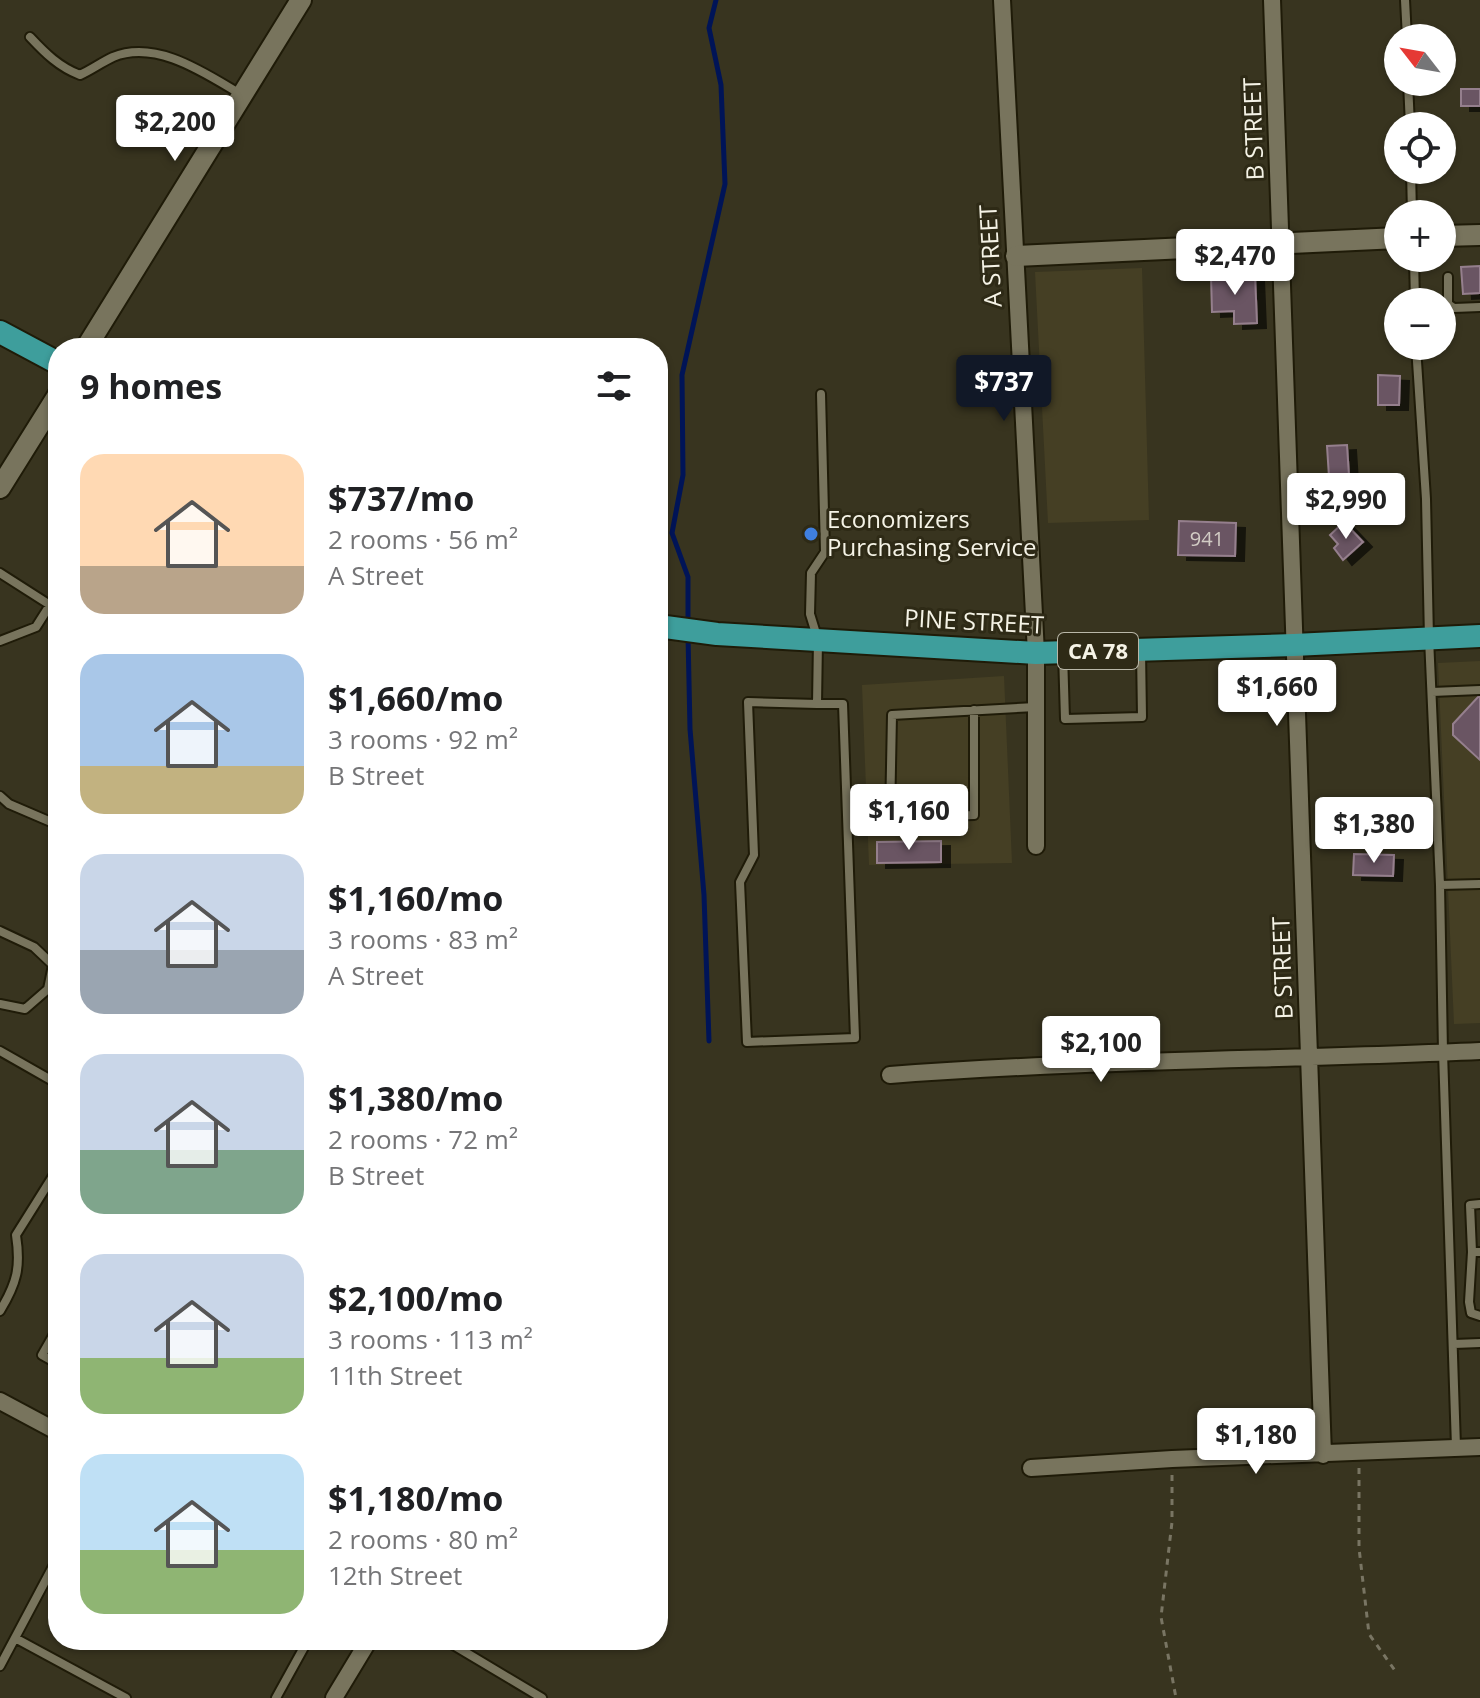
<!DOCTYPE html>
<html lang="en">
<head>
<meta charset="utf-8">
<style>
	:root { --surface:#fff; --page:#f6f6f6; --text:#202124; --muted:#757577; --accent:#111827 }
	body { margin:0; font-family:"Open Sans",sans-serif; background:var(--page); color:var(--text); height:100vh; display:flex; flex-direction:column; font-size:30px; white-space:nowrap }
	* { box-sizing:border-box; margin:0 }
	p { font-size:26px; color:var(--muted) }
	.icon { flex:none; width:44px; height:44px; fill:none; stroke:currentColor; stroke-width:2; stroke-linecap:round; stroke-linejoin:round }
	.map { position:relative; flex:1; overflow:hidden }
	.details { position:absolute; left:48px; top:338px; width:620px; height:1312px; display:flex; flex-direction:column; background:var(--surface); border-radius:32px; box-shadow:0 2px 6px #0004 }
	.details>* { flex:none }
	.needle { width:52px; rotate:301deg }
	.controls { position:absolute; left:1384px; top:24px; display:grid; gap:16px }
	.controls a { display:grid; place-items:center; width:72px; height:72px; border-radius:50%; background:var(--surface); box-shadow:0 2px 6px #0004; font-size:40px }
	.price { position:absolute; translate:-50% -68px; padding:0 18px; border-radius:8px; background:#fff; color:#222; font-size:26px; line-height:52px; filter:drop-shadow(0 2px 4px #0008) }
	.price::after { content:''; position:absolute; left:50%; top:48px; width:24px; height:18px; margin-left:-12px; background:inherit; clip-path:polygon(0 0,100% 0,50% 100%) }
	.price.selected { background:var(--accent); color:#fff }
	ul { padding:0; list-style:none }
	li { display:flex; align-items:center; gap:24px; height:200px; padding:0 32px }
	li span { display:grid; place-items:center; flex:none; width:224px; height:160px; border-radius:24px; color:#555 }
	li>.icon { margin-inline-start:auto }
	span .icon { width:96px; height:96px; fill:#fffc; stroke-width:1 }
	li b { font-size:34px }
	h2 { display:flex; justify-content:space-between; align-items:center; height:96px; padding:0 32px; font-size:34px }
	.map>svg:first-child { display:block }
	.built { fill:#453f24 }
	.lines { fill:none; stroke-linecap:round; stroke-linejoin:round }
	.stream { stroke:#001457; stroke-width:5 }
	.building { fill:#6a5563; stroke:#957f8d; stroke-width:2; filter:url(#shadow) }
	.service-casing { stroke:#1f1b08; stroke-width:12 }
	.minor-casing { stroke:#1f1b08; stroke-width:20 }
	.tertiary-casing { stroke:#1f1b08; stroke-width:24 }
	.primary-casing { stroke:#1f1b08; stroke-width:26 }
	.path { stroke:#797563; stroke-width:3; stroke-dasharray:6 6; stroke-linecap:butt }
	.service { stroke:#78745d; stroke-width:8 }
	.minor { stroke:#78745d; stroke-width:16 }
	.tertiary { stroke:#78745d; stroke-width:20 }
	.primary { stroke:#3e9e9c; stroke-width:22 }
	.shop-dot { fill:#3f7fe0; stroke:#2e2a16; stroke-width:3 }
	.labels { text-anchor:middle; stroke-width:6; stroke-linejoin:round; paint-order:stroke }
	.number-label { font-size:20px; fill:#d2ccc5 }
	.shield { fill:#2e2a16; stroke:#b9b7a8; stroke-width:2 }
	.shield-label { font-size:22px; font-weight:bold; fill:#f5f3e6 }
	.street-label { font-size:24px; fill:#f5f3e6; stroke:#2e2a16 }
	.poi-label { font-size:24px; fill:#f5f3e6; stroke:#2e2a16; text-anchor:start }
</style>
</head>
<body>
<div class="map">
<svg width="1480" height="1698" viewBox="0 0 1480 1698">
	<defs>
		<filter id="shadow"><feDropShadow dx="9" dy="5" stdDeviation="0" flood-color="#0009"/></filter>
	</defs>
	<rect width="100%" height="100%" fill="#38341f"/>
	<path class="built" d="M1142 268 1149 520 1048 523 1035 272Z
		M1480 661V1023L1454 1024 1438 663Z
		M1004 676 1012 863 869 865 862 685Z"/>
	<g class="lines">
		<path class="stream" d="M688 625V577L672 533 683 475 682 375 725 184 721 85 709 28 716 0
			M688 635 690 729 704 895 709 1041"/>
	</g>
	<path class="building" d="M1461 89H1480V106H1461Z
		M1480 266V293L1463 294 1461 267Z
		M1255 275 1257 323 1234 324V311L1212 312 1211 276Z
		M1378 375 1400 376 1399 405H1378Z
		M1347 445 1349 476 1329 477 1327 446Z
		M1179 521 1236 523 1235 556 1178 555Z
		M1344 522 1363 542 1343 560 1334 548 1338 544 1330 535Z
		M1478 697H1480V760L1453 735V724Z
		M941 841V862L877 863V842Z
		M1354 854 1394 855 1393 876 1353 875Z"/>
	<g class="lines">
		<g class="service-casing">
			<path id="service" d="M1405 0 1407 38
				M30 37C45 53 59 67 80 75 91 70 102 62 113 57 157 39 206 74 242 95
				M1408 82 1410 126
				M1411 170 1412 214
				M1414 258 1415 302
				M1448 277V304L1454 308 1480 307
				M1416 346 1426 499 1429 638 1440 885 1443 1052 1456 1447
				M0 573 50 605 36 627 0 641
				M1063 653 1065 719 1142 717 1141 651
				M1432 692 1480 690
				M817 704H843L855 1038 747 1042 740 882 754 855 748 702 817 704 818 640 810 614 811 573 825 552 821 394
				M974 710V815L890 818 892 715 1036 707
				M0 796 9 804 58 825
				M1440 885 1480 884
				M0 931 34 947 53 965 48 989 25 1009 0 1004
				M0 1051 58 1084
				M1480 1204 1470 1205 1472 1252H1480
				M1472 1252 1469 1302 1471 1313 1480 1316
				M0 1311C17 1283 21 1267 16 1235L58 1168
				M58 1327 42 1355 58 1364
				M1454 1344 1480 1343
				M15 1638 126 1698
				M445 1640 542 1698
				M0 1666 58 1557
				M276 1698 308 1640"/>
		</g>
		<g class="minor-casing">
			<path id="minor" d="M1002 0 1036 653V846
				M1272 0 1323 1455
				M890 1075C1086 1060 1283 1060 1480 1051
				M0 1401 58 1432
				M1031 1468 1172 1459 1480 1447
				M334 1698 369 1640"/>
		</g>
		<g class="tertiary-casing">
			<path id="tertiary" d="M1442 236 1480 235
				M1016 256 1398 238
				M86 348 301 0
				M0 488 58 395"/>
		</g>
		<g class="primary-casing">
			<path id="primary" d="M0 332 58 363
				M658 626 717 634 1036 653 1294 645 1480 636"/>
		</g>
		<path class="path" d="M1359 1468V1548L1369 1634 1396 1672
			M1172 1475V1522L1161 1617 1176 1698"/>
		<use href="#service" class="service"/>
		<use href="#minor" class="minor"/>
		<use href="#tertiary" class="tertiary"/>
		<use href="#primary" class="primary"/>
	</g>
	<circle class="shop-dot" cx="811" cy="534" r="8"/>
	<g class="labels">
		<g class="number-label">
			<text x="1207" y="546">941</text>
		</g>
		<rect class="shield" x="1058" y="633" width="80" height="36" rx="6"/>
		<g class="shield-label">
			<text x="1098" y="659">CA 78</text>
		</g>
		<g class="street-label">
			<text transform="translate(1254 129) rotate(-92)" y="8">B STREET</text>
			<text transform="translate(991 256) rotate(-93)" y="8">A STREET</text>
			<text transform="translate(974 622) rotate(3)" y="8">PINE STREET</text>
			<text transform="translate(1283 968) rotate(-92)" y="8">B STREET</text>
		</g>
		<g class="poi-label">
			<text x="827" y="528">Economizers<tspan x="827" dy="28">Purchasing Service</tspan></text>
		</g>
	</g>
</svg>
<div class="controls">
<a><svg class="needle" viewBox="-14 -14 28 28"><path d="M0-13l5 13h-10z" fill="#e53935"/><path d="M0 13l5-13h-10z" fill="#757577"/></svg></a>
<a><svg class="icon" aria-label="locate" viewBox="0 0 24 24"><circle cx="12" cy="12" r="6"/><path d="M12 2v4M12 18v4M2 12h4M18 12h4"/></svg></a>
<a>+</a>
<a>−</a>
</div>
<b class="price" style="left:175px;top:163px">$2,200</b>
<b class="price" style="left:1235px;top:297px">$2,470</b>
<b class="price selected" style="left:1004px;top:423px">$737</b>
<b class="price" style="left:1346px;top:541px">$2,990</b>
<b class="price" style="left:1277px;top:728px">$1,660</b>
<b class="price" style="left:909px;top:852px">$1,160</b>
<b class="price" style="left:1374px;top:865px">$1,380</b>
<b class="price" style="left:1101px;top:1084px">$2,100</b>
<b class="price" style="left:1256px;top:1476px">$1,180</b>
<section class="details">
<h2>9 homes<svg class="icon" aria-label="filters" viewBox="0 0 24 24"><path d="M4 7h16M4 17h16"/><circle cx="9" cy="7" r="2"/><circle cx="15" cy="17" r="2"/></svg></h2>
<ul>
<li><span style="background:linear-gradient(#ffd9b3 70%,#b9a48a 0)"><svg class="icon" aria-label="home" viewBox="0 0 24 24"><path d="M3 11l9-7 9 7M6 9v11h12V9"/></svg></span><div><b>$737/mo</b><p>2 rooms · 56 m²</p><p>A Street</p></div></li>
<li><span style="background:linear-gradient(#a9c7e8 70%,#c2b280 0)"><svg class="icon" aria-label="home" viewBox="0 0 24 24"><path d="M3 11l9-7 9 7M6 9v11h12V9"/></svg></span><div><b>$1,660/mo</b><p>3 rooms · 92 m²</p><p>B Street</p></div></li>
<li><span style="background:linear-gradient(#c9d6e8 60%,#9aa5b1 0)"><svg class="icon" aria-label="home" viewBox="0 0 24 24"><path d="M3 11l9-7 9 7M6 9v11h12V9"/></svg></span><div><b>$1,160/mo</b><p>3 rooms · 83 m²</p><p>A Street</p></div></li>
<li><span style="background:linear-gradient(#c9d6e8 60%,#7fa58c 0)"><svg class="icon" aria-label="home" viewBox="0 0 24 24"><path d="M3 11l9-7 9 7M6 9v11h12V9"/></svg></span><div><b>$1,380/mo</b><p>2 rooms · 72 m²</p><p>B Street</p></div></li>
<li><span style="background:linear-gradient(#c9d6e8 65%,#8fb573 0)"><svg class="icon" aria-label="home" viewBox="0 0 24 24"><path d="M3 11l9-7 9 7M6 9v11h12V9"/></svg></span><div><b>$2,100/mo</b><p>3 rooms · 113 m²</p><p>11th Street</p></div></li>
<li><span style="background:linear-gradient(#bfe0f5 60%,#8fb573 0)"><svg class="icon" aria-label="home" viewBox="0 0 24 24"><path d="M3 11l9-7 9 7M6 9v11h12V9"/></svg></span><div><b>$1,180/mo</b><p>2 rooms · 80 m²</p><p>12th Street</p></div></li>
</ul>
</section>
</div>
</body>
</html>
